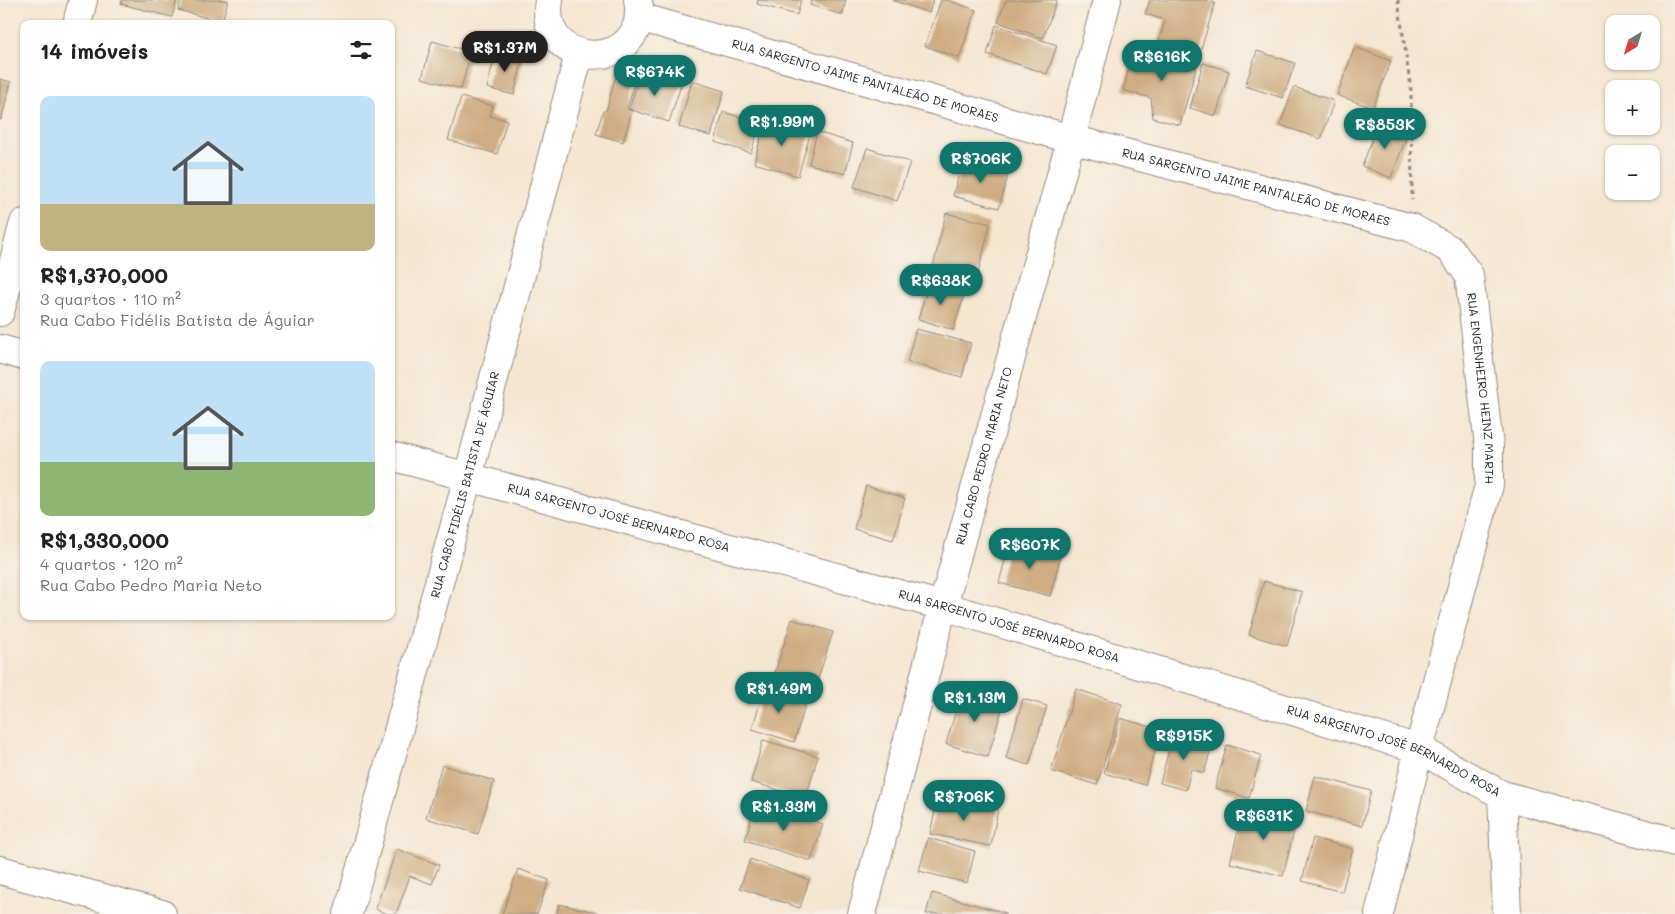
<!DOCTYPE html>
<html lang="pt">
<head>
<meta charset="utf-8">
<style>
	:root { --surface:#fff; --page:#f6f6f6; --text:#202124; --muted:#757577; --accent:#0f766e }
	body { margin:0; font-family:Mali,sans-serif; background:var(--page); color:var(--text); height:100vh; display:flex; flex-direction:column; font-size:19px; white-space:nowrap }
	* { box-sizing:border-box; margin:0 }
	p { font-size:16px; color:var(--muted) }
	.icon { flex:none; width:28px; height:28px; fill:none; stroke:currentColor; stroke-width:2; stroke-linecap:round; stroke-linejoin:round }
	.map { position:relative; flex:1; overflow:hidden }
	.side { position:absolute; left:20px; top:20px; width:375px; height:600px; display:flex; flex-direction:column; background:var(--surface); border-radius:10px; box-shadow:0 1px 4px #0004 }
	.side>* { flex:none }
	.needle { width:32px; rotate:218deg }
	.fabs { position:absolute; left:1605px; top:15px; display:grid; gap:10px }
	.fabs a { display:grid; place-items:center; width:55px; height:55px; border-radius:10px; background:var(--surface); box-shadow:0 1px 4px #0004; font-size:25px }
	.price { position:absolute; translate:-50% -42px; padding:0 11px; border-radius:18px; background:var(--accent); color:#fff; font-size:16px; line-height:32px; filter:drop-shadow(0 1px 2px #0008) }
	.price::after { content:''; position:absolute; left:50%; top:30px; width:15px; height:11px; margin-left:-8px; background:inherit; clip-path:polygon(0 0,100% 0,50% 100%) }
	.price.active { background:#222; color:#fff }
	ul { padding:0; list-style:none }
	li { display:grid; align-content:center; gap:10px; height:265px; padding:0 20px }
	li span { display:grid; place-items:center; height:155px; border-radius:10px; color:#555 }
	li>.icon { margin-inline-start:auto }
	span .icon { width:90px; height:90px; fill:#fffc; stroke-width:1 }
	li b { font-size:21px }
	h2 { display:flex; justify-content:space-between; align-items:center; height:60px; padding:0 20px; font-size:21px }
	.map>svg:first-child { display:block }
	.building { fill:#cfad83 }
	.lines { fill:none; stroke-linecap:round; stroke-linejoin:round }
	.minor-casing { stroke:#90887e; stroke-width:30 }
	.path { stroke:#90887e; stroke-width:3; stroke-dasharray:4 4; stroke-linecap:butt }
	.minor { stroke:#fff; stroke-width:28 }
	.labels { text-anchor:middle; stroke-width:4; stroke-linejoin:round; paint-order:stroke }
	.street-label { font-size:12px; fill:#2b2b2b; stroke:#f7f3e8 }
</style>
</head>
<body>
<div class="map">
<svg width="1675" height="914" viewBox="0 0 1675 914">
	<rect width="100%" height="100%" fill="#f7f3e8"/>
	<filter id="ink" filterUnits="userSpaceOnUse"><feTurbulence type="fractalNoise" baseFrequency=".02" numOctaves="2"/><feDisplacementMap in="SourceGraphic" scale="10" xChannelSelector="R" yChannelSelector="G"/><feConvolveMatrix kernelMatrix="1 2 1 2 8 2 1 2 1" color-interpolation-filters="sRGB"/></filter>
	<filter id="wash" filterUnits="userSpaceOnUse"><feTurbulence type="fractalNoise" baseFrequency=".0096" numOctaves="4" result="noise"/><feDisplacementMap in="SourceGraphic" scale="20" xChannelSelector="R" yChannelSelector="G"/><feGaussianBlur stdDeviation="1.12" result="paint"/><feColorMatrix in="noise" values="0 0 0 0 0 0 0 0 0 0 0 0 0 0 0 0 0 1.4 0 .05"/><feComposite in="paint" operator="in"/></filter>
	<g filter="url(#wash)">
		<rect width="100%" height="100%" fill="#f4e6d0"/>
		<g id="blocks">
			<path class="building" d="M122 0H177L172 17 121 4Z
				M181 0H228L222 22 178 10Z
				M758 0H801L797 15 757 4Z
				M812 0H846L842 15 810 5Z
				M892 0H933L929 13Z
				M941 0H947L976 10 959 58 925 46Z
				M1006 0H1057L1043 38 998 22Z
				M1150 0H1205L1215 3 1199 56 1158 43 1165 20 1145 14Z
				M996 25 1057 45 1047 74 987 54Z
				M432 41 471 52 461 89 422 78Z
				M1136 45 1198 61 1180 125 1153 118 1151 98 1123 90Z
				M1355 47 1391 61 1373 108 1337 95Z
				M496 51 523 58 514 95 487 88Z
				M1257 51 1295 63 1283 98 1245 86Z
				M621 58 640 64 627 109 632 111 623 142 596 134 603 111H606Z
				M1203 63 1229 71 1216 116 1190 108Z
				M641 72 681 85 669 122 629 109Z
				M0 79 11 82 1 120H0Z
				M692 81 724 91 711 136 679 127Z
				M1294 87 1334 101 1321 139 1280 125Z
				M461 97 493 106 490 116 507 120 497 154 448 140Z
				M723 112 760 123 751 153 715 142Z
				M766 118 811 131 798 176 754 163Z
				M1379 122 1408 133 1391 178 1362 166Z
				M817 132 853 143 845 174 809 164Z
				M867 148 910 162 897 201 854 187Z
				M963 159 1009 172 999 208 953 196Z
				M946 213 990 224 975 286 931 275Z
				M930 281 965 293 953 330 918 319Z
				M916 329 971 343 962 377 907 362Z
				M866 486 905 498 893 540 854 529Z
				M1009 545 1060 558 1050 596 999 583Z
				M1264 581 1302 592 1287 646 1249 635Z
				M792 619 833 632 816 685 775 672Z
				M765 687 807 700 794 742 752 729Z
				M1076 689 1122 704 1097 785 1051 771Z
				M962 690 1004 702 988 757 946 744Z
				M1023 699 1047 706 1029 765 1006 758Z
				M1120 718 1161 730 1145 785 1104 773Z
				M1173 735 1212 746 1204 773 1191 769 1186 790 1160 783Z
				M763 740 818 756 806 798 751 782Z
				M1227 745 1261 755 1249 798 1215 788Z
				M442 765 494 781 478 834 426 818Z
				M1315 776 1371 791 1362 826 1306 811Z
				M938 797 998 809 991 846 930 834Z
				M756 803 823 824 811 861 745 840Z
				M1244 806 1297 819 1283 876 1230 863Z
				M928 838 975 851 967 883 919 871Z
				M1313 838 1353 849 1342 892 1302 881Z
				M397 849 439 865 432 884 410 876 396 914H388L375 909Z
				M750 859 809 880 800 908 740 888Z
				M518 869 549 880 537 914H502Z
				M932 893 1006 913V914H926Z
				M559 904 599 913V914H557Z"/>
		</g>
	</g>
	<g filter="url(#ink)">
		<use href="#blocks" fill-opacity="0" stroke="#90887e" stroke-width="1"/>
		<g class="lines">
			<g class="minor-casing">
				<g id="minor">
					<path d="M549 0C537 74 651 72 638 0"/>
					<path id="s1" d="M639 17 1071 139 1412 228 1451 250 1469 275 1489 446V485L1419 749 1379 914"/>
					<path d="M77 24 83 0"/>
					<path d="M0 312 24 223"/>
					<path d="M0 349 24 356"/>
					<path id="s2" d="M391 456 943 606 1419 749 1502 795 1507 914"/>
					<path d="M1502 795 1675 842"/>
					<path d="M0 870 162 914"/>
					<path id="s3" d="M348 914 468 477 579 54"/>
					<path id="s4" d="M862 914 943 606 1071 139 1107 0"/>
				</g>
			</g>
			<path class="path" d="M1398 0 1411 90 1412 200"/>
			<use href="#minor" class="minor"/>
		</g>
	</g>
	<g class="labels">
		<g class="street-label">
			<text dy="4" stroke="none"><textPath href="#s1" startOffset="235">RUA SARGENTO JAIME PANTALEÃO DE MORAES</textPath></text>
			<text dy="4" stroke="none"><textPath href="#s1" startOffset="640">RUA SARGENTO JAIME PANTALEÃO DE MORAES</textPath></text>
			<text dy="4" stroke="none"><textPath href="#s1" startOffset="991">RUA ENGENHEIRO HEINZ MARTH</textPath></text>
			<text dy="4" stroke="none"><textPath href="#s4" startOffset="474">RUA CABO PEDRO MARIA NETO</textPath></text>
			<text dy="4" stroke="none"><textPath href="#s3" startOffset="445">RUA CABO FIDÉLIS BATISTA DE ÁGUIAR</textPath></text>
			<text dy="4" stroke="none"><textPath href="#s2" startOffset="236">RUA SARGENTO JOSÉ BERNARDO ROSA</textPath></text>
			<text dy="4" stroke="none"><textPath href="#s2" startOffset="641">RUA SARGENTO JOSÉ BERNARDO ROSA</textPath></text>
			<text dy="4" stroke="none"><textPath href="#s2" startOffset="1046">RUA SARGENTO JOSÉ BERNARDO ROSA</textPath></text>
		</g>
	</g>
</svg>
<div class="fabs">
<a><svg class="needle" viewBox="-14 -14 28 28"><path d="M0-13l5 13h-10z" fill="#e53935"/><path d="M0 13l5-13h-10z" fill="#757577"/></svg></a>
<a>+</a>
<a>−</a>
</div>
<b class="price active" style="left:505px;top:73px">R$1.37M</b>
<b class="price" style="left:1162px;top:82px">R$616K</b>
<b class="price" style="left:655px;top:97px">R$674K</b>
<b class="price" style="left:782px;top:147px">R$1.99M</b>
<b class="price" style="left:1385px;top:150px">R$853K</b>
<b class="price" style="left:981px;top:184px">R$706K</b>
<b class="price" style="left:941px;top:306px">R$638K</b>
<b class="price" style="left:1030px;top:570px">R$607K</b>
<b class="price" style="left:779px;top:714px">R$1.49M</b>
<b class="price" style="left:975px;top:723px">R$1.13M</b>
<b class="price" style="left:1184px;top:761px">R$915K</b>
<b class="price" style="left:964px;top:822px">R$706K</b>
<b class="price" style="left:784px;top:832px">R$1.33M</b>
<b class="price" style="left:1264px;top:841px">R$631K</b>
<section class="side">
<h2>14 imóveis<svg class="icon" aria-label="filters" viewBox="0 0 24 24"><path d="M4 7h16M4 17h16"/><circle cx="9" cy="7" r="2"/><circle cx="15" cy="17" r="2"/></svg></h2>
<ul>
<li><span style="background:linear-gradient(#bfe0f5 70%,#c2b280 0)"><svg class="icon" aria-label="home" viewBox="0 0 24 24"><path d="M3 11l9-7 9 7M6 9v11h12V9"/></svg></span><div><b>R$1,370,000</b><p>3 quartos · 110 m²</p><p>Rua Cabo Fidélis Batista de Águiar</p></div></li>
<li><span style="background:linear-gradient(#bfe0f5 65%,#8fb573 0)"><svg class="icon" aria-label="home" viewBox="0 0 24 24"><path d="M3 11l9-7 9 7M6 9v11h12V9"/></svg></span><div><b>R$1,330,000</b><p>4 quartos · 120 m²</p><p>Rua Cabo Pedro Maria Neto</p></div></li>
</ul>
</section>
</div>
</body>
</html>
